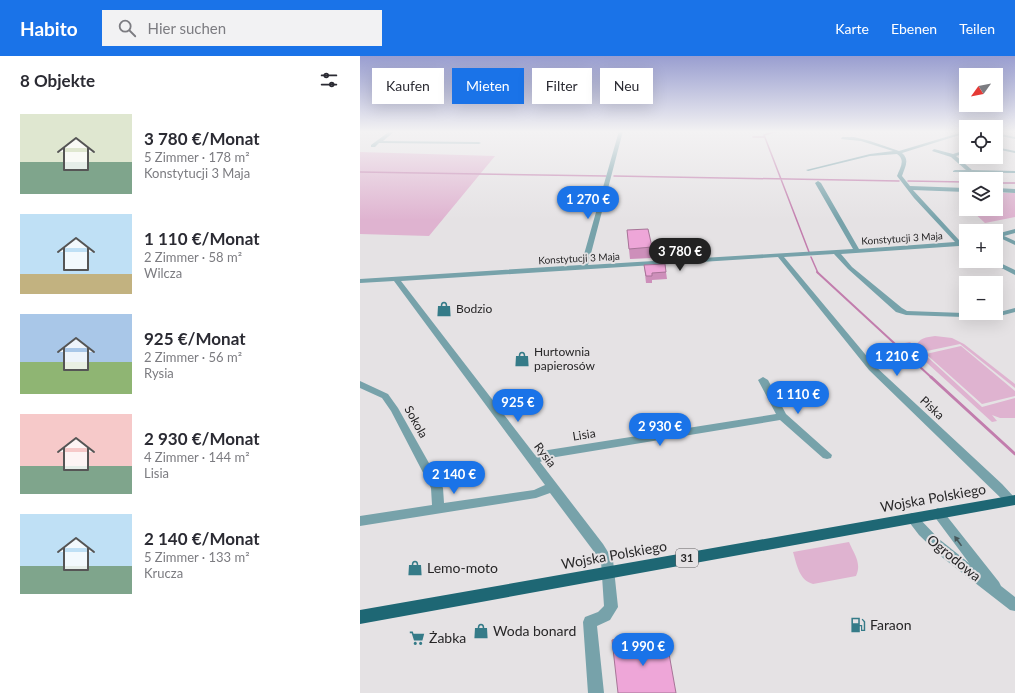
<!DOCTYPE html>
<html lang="de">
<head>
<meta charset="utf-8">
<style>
	:root { --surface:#fff; --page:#f2f2f3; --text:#2b2b33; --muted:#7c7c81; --accent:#1a73e8 }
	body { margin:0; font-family:Lato,sans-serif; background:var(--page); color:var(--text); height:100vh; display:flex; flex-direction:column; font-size:15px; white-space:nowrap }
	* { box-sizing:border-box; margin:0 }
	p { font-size:13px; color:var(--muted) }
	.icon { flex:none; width:22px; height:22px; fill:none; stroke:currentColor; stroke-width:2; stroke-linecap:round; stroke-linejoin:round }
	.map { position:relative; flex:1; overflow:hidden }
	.drawer { display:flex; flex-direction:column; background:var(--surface); width:360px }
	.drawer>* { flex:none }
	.banner { position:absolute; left:12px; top:12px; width:380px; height:36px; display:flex; gap:8px }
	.needle { width:26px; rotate:237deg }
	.tools { position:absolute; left:599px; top:12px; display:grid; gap:8px }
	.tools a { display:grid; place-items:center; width:44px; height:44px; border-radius:0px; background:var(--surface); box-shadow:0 4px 16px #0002; font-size:20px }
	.price { position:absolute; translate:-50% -34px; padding:0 9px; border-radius:14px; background:var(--accent); color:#fff; font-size:13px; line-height:26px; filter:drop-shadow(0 1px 2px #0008) }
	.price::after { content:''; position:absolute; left:50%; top:24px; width:12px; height:9px; margin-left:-6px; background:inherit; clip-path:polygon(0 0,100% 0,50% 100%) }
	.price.current { background:#222; color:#fff }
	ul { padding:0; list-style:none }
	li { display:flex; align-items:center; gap:12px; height:100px; padding:0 20px }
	li span { display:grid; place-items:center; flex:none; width:112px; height:80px; border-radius:0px; color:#555 }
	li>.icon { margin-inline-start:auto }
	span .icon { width:48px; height:48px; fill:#fffc; stroke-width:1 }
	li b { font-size:17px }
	h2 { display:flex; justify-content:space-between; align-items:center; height:48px; padding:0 20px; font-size:17px }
	.chip { padding:0 14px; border-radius:0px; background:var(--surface); box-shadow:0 4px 16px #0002; font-size:14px; line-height:36px }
	.chip.current { background:var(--accent); color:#fff }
	header { display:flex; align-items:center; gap:24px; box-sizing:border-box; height:56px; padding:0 20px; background:var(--accent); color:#fff }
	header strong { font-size:19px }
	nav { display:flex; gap:22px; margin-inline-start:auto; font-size:14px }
	.search { width:280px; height:36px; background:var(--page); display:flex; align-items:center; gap:10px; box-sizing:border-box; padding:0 14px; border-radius:0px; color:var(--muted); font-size:15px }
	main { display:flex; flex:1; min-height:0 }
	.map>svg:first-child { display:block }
	.green { fill:#dfb3d0 }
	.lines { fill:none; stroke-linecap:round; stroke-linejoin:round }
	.stream-far2 { stroke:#c27dad; stroke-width:1.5 }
	.stream-far1 { stroke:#c27dad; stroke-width:2 }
	.stream { stroke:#c27dad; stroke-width:3 }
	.minor { fill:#77a2aa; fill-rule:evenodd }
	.major { fill:#1e6774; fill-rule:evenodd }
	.wall { fill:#cd8fba }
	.building { fill:#eea6d8; stroke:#a77497 }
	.oneway { fill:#47585b }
	.labels { text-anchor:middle; stroke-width:4; stroke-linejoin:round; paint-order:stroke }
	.far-street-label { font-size:10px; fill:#272627; stroke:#e5e2e4 }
	.shield { fill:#e5e2e4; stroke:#605e60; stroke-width:1 }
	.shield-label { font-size:11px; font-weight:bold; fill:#272627 }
	.poi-label { font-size:12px; fill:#272627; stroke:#e5e2e4; text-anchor:start }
	.street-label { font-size:12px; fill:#272627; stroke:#e5e2e4 }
	.near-street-label { font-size:14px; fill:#272627; stroke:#e5e2e4 }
	.near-poi-label { font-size:14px; fill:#272627; stroke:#e5e2e4; text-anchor:start }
</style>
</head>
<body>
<header>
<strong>Habito</strong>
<div class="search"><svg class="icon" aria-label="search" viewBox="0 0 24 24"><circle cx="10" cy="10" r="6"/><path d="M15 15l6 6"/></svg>Hier suchen</div>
<nav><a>Karte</a><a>Ebenen</a><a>Teilen</a></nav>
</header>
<main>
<section class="drawer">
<h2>8 Objekte<svg class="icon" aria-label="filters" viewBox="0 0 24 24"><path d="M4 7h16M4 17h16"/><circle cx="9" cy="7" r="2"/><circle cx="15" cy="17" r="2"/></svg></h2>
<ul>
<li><span style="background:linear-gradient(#dfe7d0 60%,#7fa58c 0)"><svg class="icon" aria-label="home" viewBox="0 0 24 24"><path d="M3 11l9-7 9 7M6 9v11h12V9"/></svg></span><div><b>3 780 €/Monat</b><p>5 Zimmer · 178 m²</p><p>Konstytucji 3 Maja</p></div></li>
<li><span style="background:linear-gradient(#bfe0f5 75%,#c2b280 0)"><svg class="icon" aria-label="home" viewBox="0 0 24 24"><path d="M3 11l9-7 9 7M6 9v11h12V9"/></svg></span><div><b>1 110 €/Monat</b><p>2 Zimmer · 58 m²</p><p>Wilcza</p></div></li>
<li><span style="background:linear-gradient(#a9c7e8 60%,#8fb573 0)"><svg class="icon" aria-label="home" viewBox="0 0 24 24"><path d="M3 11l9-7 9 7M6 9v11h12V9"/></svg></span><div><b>925 €/Monat</b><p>2 Zimmer · 56 m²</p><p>Rysia</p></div></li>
<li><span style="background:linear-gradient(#f6c9c9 65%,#7fa58c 0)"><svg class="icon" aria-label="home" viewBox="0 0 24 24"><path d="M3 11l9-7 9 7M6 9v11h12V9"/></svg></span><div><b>2 930 €/Monat</b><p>4 Zimmer · 144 m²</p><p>Lisia</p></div></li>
<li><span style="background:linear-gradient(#bfe0f5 65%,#7fa58c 0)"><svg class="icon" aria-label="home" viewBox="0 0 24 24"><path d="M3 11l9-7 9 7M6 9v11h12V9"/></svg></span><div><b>2 140 €/Monat</b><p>5 Zimmer · 133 m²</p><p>Krucza</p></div></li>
</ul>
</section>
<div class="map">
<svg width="655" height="637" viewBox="0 0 655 637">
	<rect width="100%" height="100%" fill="#e5e2e4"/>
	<path class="green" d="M0 96 135 100 69 180 0 178Z
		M636 137H655V161L625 167 610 153H636Z
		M575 280 592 282 604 288 655 328V332L600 288 562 296 622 351 655 342V362H640L632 359 637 365 632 366 545 287 550 286 556 291C558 282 567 281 575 280Z
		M601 290 655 335V340L622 348 566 298Z
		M489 486C494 498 502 507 496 520L453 528C439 524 437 509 433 496Z"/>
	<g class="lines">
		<path class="stream-far2" d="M418 75 404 79 449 196
			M393 81H404
			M0 116 246 120
			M254 120 539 125
			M548 125 606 126
			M636 127H655
			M451 201 458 217"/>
		<path class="stream-far1" d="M457 216 572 322"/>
		<path class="stream" d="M571 321 655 398"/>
		<path class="minor" d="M30 75H35L23 85 119 86 121 87 119 88 19 87 15 91H11V89Z
			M104 75H120L118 76Z
			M259 75H263L228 209 493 193 455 127 458 125 461 127 499 193 595 186 554 142 537 120C540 112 546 104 537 98L510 100 448 115 446 114 510 98 533 95 501 85 481 83 482 81H494L510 85 539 95 606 75V77L542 97C550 104 545 111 542 120L550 130 606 132V136L553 134 599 184 602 186 606 185 605 191 599 190 481 198 492 211 542 252 547 255 632 258 655 252V256L632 262 546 259 536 256 488 213 474 198 424 201 515 310 642 428 654 441 655 445 650 449 646 447 509 314 418 201 41 225 175 399 188 394 416 358 398 324 403 321 408 324 426 358 472 399 471 402 467 403 463 402 420 364 190 402 180 406 243 488 253 504 258 551 250 564 237 570 244 637H228L223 566 225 561 238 556 244 550 241 505 190 437 176 442 0 470V460L72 449 71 432 31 355 22 342 0 332V325L28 338 38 352 83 432 84 447 174 434 185 429 34 225 0 227V223L221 209Z
			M636 77 655 81V83L636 79Z
			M636 91 655 95V97L636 93Z
			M574 93 593 98 606 94V97L596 100 612 114 655 115V117L593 116V115L595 114H606L591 101 572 95Z
			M636 132 655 133V137L636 136Z
			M655 173V177L644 180 655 185V189L638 181 636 182V178Z
			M628 205H636L655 214V219Z
			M578 452 582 454 639 526 641 530 655 541V555L650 554 583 502 559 479 546 462 548 459 552 457 556 459 579 483 609 507 574 460 572 457 574 454Z"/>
		<path class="major" d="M655 439V449L0 568V554Z"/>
	</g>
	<path class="wall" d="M267 174 292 191V202L270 203Z
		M284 209 306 216 307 223 292 224V227H286Z"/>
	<path class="building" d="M288 173 292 191 269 193 267 174Z
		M305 208 306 216 292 217V220H286L284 209Z
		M273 580 274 589 299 583 308 592 316 637H258L252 584Z"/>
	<defs><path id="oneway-solid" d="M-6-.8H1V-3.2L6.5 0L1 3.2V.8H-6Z"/></defs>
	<use class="oneway" href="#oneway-solid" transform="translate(598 485) rotate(-126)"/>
	<linearGradient id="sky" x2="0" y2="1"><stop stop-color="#999ed0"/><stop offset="0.46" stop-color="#f3f2f3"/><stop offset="1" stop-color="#f3f2f3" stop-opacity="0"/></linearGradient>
	<rect width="655" height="164" fill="url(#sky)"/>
	<defs>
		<g id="shop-bare" transform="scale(1.2)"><path d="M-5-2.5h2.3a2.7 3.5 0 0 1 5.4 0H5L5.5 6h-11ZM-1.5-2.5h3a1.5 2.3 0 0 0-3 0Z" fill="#357b88" stroke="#e5e2e4" stroke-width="2.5" paint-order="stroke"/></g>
		<g id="fuel-bare" transform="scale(1.2)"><path d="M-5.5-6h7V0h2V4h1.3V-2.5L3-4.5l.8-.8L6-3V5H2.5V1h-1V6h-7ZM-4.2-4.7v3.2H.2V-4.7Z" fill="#357b88" stroke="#e5e2e4" stroke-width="2.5" paint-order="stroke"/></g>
		<g id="supermarket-bare" transform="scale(1.2)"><path d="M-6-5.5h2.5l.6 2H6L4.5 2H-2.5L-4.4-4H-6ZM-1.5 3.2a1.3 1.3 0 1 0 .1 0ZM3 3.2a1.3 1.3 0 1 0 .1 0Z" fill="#357b88" stroke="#e5e2e4" stroke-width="2.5" paint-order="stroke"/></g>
	</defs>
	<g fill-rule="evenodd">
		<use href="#shop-bare" x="84" y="253"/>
		<use href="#shop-bare" x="162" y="303"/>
		<use href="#shop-bare" x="55" y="512"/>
		<use href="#fuel-bare" x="498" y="569"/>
		<use href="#shop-bare" x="121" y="575"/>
		<use href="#supermarket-bare" x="57" y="582"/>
	</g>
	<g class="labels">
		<g class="far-street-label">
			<text transform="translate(542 182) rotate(-4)" y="4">Konstytucji 3 Maja</text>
			<text transform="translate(219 202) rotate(-3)" y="4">Konstytucji 3 Maja</text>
		</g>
		<rect class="shield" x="316" y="493" width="22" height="18" rx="3"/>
		<g class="shield-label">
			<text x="327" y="506">31</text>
		</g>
		<g class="poi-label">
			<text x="96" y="257">Bodzio</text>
			<text x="174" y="300">Hurtownia<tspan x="174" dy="14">papierosów</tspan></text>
		</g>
		<g class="street-label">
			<text transform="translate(572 352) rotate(43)" y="4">Piska</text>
			<text transform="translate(56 366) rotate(61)" y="4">Sokola</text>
			<text transform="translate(224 379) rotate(-9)" y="4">Lisia</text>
			<text transform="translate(185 399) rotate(53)" y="4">Rysia</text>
		</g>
		<g class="near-street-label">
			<text transform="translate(573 442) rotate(-10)" y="5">Wojska Polskiego</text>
			<text transform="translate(254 499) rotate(-10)" y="5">Wojska Polskiego</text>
			<text transform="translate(594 502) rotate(39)" y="5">Ogrodowa</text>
		</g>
		<g class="near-poi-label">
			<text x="67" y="517">Lemo-moto</text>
			<text x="510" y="574">Faraon</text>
			<text x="133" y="580">Woda bonard</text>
			<text x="69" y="587">Żabka</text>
		</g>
	</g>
</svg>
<div class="tools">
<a><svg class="needle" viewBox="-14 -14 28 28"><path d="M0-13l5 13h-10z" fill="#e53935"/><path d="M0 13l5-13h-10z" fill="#7c7c81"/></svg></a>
<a><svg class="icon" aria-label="locate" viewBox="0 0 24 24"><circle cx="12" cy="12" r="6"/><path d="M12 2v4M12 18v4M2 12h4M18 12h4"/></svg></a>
<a><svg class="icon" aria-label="layers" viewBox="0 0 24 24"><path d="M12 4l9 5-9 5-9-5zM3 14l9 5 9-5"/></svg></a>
<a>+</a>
<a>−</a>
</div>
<b class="price" style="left:228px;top:164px">1 270 €</b>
<b class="price current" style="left:320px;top:216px">3 780 €</b>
<b class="price" style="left:537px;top:321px">1 210 €</b>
<b class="price" style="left:438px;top:359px">1 110 €</b>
<b class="price" style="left:158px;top:367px">925 €</b>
<b class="price" style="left:300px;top:391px">2 930 €</b>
<b class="price" style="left:94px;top:439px">2 140 €</b>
<b class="price" style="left:283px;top:611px">1 990 €</b>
<div class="banner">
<a class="chip">Kaufen</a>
<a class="chip current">Mieten</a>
<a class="chip">Filter</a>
<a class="chip">Neu</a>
</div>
</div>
</main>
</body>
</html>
